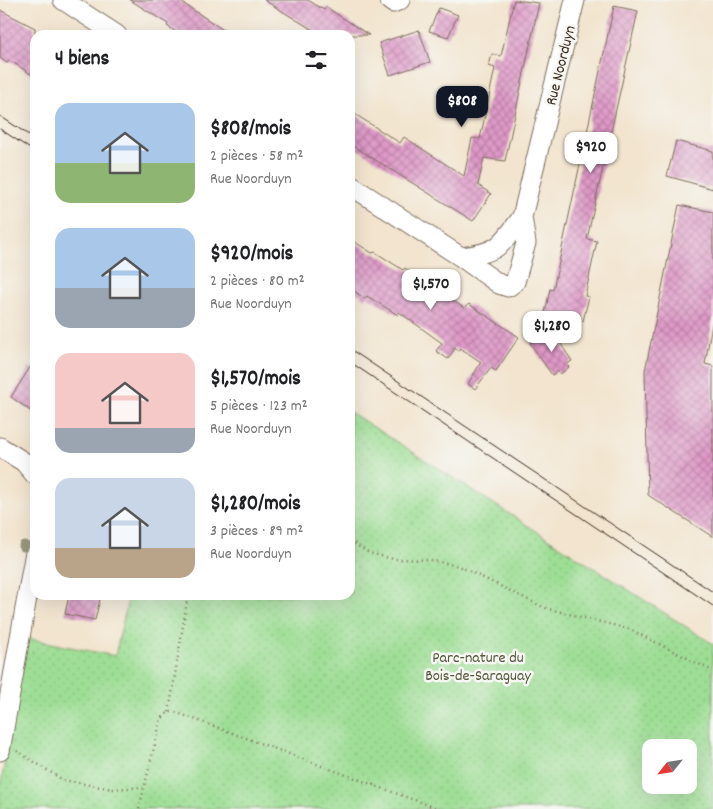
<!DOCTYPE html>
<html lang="fr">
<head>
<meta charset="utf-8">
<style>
	:root { --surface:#fff; --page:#f6f6f6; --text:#202124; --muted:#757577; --accent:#111827 }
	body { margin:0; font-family:Dekko,sans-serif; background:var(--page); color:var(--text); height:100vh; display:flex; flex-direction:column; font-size:19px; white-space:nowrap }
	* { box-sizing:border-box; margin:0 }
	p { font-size:16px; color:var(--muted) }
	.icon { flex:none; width:28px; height:28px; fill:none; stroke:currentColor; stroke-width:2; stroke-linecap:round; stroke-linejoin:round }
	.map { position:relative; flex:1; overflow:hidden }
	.details { position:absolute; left:30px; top:30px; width:325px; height:570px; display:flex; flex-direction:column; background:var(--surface); border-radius:15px; box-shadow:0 5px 20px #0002 }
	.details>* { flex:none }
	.needle { width:32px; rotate:240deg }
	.buttons { position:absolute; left:642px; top:739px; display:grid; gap:10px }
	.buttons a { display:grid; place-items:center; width:55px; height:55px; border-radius:10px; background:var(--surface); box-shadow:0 5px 20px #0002; font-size:25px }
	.price { position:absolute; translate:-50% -42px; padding:0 11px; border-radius:10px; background:#fff; color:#222; font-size:16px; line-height:32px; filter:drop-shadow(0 1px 2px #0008) }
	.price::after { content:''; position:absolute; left:50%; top:30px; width:15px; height:11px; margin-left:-8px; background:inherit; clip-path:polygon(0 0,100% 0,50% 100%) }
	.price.on { background:var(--accent); color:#fff }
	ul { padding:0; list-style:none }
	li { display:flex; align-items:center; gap:15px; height:125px; padding:0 25px }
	li span { display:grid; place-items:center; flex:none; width:140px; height:100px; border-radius:15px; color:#555 }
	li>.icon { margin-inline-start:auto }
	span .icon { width:60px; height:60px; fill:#fffc; stroke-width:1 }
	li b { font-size:21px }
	h2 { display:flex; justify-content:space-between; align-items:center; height:60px; padding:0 25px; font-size:21px }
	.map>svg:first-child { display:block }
	.park { fill:url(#park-dots); stroke:#6c8459; fill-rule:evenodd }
	.building { fill:url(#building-cross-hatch) }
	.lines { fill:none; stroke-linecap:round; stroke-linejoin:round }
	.minor-casing { stroke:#7b6b5c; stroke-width:21 }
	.path { stroke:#7b6b5c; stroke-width:2.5; stroke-dasharray:1 4; stroke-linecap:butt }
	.minor { stroke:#fff; stroke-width:19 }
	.tram { stroke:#3b2a1e; stroke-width:1 }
	.tree { fill:#9b967e }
	.labels { text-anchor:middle; stroke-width:5; stroke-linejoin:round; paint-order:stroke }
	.street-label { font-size:16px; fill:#3b2a1e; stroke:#f6f6f2 }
	.park-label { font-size:16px; fill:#54573c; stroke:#f6f6f2 }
</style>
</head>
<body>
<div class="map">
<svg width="713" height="809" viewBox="0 0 713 809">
	<defs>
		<pattern id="park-dots" width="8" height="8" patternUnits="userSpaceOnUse" patternTransform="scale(1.25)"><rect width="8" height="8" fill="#9dde94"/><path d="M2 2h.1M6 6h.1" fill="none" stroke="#88bf7f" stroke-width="1.8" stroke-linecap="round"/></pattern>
		<pattern id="building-cross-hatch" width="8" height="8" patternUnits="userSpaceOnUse" patternTransform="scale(1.25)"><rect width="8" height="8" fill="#df99c8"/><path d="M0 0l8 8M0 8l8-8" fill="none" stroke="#b67da2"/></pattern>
	</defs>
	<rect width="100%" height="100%" fill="#f6f6f2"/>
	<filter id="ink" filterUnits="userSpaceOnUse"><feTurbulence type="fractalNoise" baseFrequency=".02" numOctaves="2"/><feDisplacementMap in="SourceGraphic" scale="10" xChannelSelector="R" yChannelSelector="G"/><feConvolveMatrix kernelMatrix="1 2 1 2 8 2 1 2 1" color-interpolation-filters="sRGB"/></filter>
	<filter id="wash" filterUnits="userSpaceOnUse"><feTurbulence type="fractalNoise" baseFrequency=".0096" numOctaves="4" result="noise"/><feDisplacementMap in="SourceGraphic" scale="20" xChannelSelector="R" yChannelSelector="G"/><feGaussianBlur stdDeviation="1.12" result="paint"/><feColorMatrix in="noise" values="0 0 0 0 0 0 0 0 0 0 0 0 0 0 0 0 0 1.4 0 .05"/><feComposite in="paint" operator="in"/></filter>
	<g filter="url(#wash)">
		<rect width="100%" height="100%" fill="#f2e4ce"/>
		<path class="park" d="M350 412 713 644V809H0V790L26 638 115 656 129 595H350ZM651 748H689V785H651Z"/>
		<g id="blocks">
			<path class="building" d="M130 0H178L231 35H181L167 26 168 24Z
				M264 0H308L324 10 326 7 369 35H321Z
				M514 0 539 3 505 161 484 158 478 185 491 194 473 221 350 144V111L400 143 404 137 464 176 472 138 480 139 495 68 489 66 492 54 501 56Z
				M614 6 638 11 587 239 597 241 585 296 589 297 583 321 545 313 550 289 553 290Z
				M439 8 458 15 448 37 429 31Z
				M0 10 35 28V77L14 63 9 61 7 63 0 58Z
				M419 30 430 62 390 75 379 43Z
				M676 141 713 151V189L667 176Z
				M679 205 713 212V318L705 364 713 366V537L648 495 645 371Z
				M350 239 372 253 375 252 403 270 405 268 464 308 469 304 519 337 496 371 491 368 475 389 468 384 481 362 460 348 459 351 455 348 448 359 436 351 442 343 399 312 398 315 367 296 365 299 350 288Z
				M551 329 572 361 567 364 569 367 560 374 558 371 552 375 530 343Z
				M31 366 35 384V414L11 397Z
				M69 595H101L95 620 65 614Z"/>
		</g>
	</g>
	<g filter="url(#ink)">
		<use href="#blocks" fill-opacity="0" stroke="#7b6b5c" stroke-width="1"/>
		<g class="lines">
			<g class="minor-casing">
				<path id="minor" d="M63 0 117 35
					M389 0 393 3 400 0
					M350 185 461 257C498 253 501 246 522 217L575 0
					M461 257 499 284 508 287 515 282 526 243 522 217
					M0 447 24 462 35 475
					M0 751 35 552"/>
			</g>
			<path class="path" d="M350 541 369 553 393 559 430 560 459 566 545 608 629 629 713 671
				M169 712 188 595
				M17 751 63 780 112 789 143 787
				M139 809 161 719 169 712H175L439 809"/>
			<use href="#minor" class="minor"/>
			<path class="tram" d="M0 116 35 139
				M0 129 35 152
				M350 349 713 592
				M350 362 713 606"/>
		</g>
		<circle class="tree" cx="24" cy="546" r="5.5"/>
	</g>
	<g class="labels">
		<g class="street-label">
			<text transform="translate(559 65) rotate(-76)" y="6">Rue Noorduyn</text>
		</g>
		<g class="park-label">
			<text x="478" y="662">Parc-nature du<tspan x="478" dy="18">Bois-de-Saraguay</tspan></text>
		</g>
	</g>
</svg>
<div class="buttons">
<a><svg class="needle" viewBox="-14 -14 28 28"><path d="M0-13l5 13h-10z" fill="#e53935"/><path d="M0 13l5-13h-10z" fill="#757577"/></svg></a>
</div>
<b class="price on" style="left:462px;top:128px">$808</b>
<b class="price" style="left:591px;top:174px">$920</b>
<b class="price" style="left:431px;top:311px">$1,570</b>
<b class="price" style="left:552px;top:353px">$1,280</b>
<section class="details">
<h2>4 biens<svg class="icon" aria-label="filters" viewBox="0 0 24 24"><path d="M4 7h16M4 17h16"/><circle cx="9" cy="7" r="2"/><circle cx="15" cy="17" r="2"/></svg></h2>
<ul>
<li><span style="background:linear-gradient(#a9c7e8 60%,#8fb573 0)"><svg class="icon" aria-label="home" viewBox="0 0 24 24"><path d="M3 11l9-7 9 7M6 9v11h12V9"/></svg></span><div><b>$808/mois</b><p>2 pièces · 58 m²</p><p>Rue Noorduyn</p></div></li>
<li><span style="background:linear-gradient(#a9c7e8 60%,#9aa5b1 0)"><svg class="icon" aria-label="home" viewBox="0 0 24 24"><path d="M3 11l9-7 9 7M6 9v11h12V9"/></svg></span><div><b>$920/mois</b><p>2 pièces · 80 m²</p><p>Rue Noorduyn</p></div></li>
<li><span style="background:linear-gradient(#f6c9c9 75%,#9aa5b1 0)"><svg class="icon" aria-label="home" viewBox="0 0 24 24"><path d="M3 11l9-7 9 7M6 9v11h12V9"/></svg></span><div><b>$1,570/mois</b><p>5 pièces · 123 m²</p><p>Rue Noorduyn</p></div></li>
<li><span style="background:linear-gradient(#c9d6e8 70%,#b9a48a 0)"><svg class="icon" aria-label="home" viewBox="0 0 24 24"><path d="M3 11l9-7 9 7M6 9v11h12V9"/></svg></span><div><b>$1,280/mois</b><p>3 pièces · 89 m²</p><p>Rue Noorduyn</p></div></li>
</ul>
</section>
</div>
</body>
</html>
